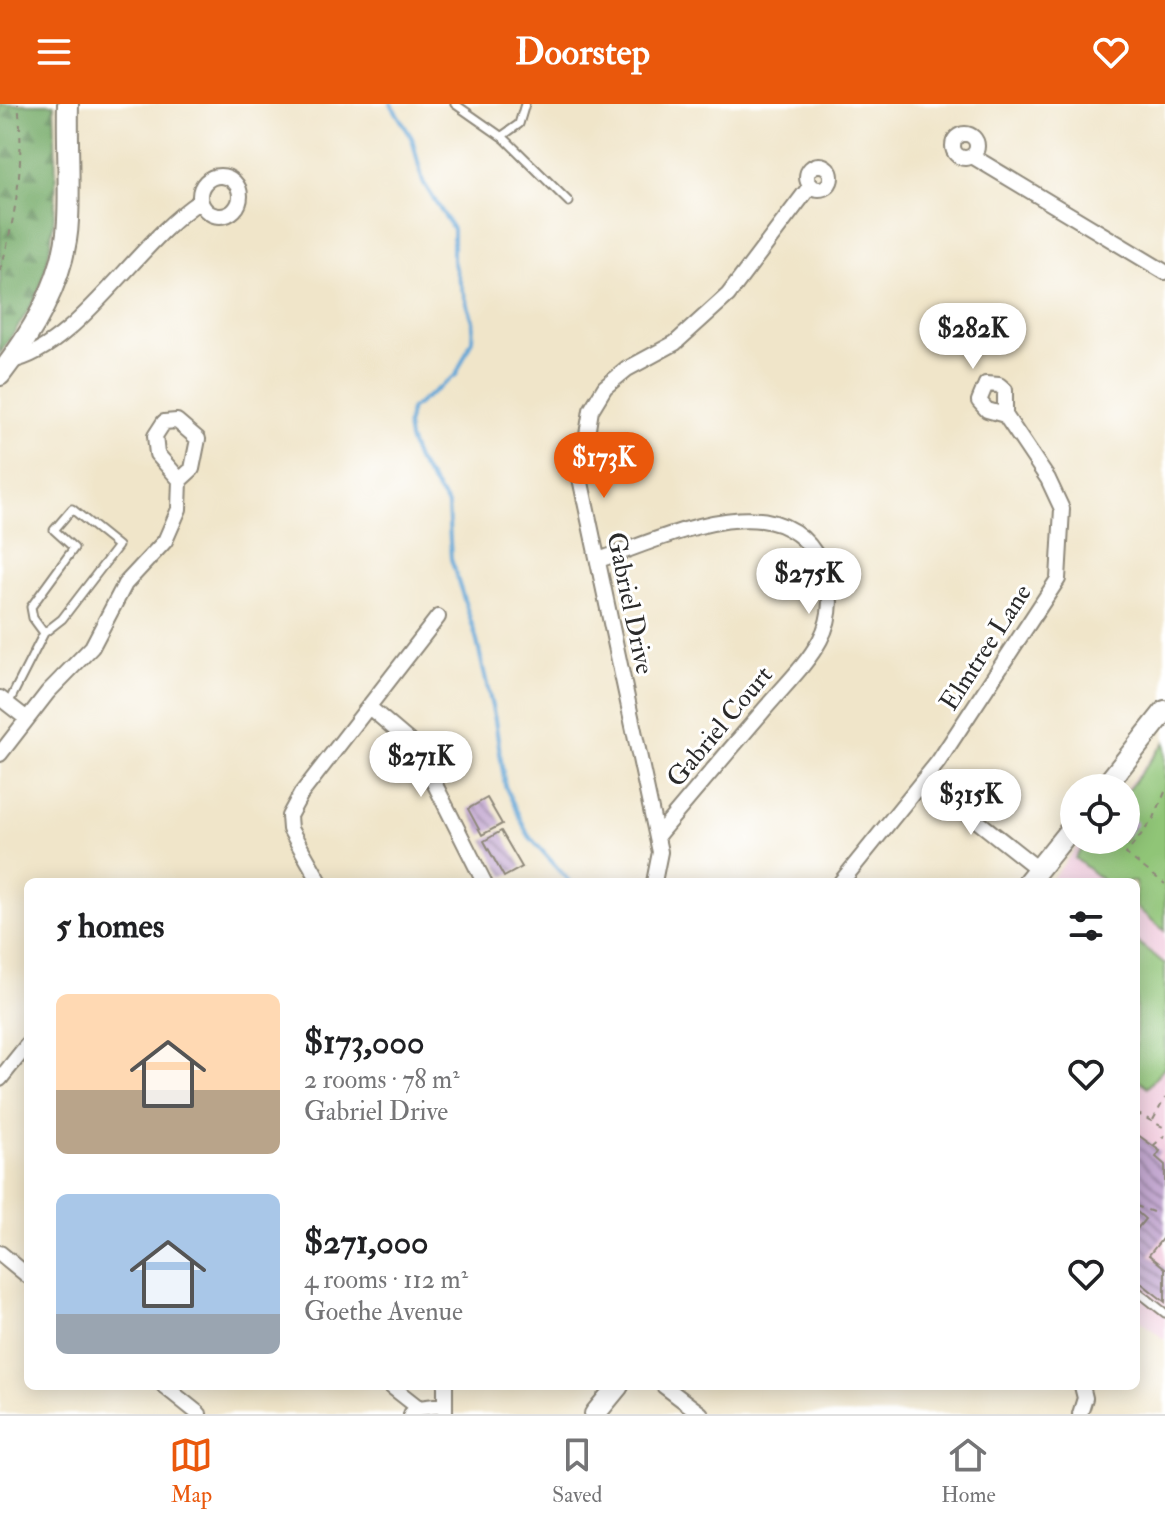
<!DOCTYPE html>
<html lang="en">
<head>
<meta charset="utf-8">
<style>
	:root { --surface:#fff; --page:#f6f6f6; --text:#202124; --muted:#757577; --line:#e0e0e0; --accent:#ea580c }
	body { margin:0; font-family:"IM FELL Double Pica",serif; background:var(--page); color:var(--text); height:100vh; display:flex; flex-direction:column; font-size:30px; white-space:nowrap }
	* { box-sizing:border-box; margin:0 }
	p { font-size:26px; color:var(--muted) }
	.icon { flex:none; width:44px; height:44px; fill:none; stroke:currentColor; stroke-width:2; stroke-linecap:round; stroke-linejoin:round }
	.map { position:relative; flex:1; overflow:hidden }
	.sheet { position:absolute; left:24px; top:774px; width:1116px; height:512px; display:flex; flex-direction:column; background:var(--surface); border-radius:12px; box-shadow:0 4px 20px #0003 }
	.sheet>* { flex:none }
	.tools { position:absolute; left:1060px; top:670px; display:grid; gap:16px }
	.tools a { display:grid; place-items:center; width:80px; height:80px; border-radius:50%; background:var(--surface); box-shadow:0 4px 20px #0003; font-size:40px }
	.price { position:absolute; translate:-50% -68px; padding:0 18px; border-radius:28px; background:#fff; color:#222; font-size:26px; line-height:52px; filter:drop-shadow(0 2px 4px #0008) }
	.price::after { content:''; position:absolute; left:50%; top:48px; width:24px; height:18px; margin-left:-12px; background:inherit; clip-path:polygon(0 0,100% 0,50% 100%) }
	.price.selected { background:var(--accent); color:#fff }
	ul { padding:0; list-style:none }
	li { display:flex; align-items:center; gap:24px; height:200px; padding:0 32px }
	li span { display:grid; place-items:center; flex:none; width:224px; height:160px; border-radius:12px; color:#555 }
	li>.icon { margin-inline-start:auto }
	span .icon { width:96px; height:96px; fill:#fffc; stroke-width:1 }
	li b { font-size:34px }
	h2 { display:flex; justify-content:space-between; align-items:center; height:96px; padding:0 32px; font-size:34px }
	header { display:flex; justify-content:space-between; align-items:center; height:104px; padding:0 32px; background:var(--accent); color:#fff; font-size:36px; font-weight:700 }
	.menu { display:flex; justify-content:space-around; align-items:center; height:112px; border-top:2px solid var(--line); background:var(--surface); font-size:22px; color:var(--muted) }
	.menu a { display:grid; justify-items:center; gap:4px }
	.menu .selected { color:var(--accent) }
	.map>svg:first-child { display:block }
	.built { fill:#f3cfe0 }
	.forest { fill:url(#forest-firs); stroke:#506a4a; stroke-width:2 }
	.pitch { fill:#90c577; stroke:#5e7851; stroke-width:2 }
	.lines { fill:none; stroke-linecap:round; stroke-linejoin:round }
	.stream { stroke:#61a5d6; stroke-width:4 }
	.building { fill:url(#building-back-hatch) }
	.lane-casing { stroke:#8e887a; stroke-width:11 }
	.street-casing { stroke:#8e887a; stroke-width:18 }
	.secondary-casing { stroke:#8e887a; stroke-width:24 }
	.path { stroke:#8e887a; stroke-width:2; stroke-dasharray:6 6; stroke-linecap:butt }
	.lane { stroke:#fff; stroke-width:7 }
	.street { stroke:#fff; stroke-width:14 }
	.secondary { stroke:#fff; stroke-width:20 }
	.labels { text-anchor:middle; stroke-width:6; stroke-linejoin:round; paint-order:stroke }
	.street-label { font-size:26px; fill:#2b2b2b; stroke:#fff }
</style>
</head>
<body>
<header><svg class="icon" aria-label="menu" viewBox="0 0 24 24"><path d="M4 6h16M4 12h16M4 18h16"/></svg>Doorstep<svg class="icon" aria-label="heart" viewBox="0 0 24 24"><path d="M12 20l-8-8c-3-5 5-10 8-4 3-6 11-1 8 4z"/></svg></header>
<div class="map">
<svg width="1165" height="1310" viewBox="0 0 1165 1310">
	<defs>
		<pattern id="forest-firs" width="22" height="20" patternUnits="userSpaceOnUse" patternTransform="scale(2)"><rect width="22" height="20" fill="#74aa68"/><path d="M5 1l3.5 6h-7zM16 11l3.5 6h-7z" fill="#5f8b56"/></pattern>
		<pattern id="building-back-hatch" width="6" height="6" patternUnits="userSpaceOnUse" patternTransform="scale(2)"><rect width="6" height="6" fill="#c5aad2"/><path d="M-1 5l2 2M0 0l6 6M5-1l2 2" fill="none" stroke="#a08bab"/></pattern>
	</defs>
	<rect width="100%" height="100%" fill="#fff"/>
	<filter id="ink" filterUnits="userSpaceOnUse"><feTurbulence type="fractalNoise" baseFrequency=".0125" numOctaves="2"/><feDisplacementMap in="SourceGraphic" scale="16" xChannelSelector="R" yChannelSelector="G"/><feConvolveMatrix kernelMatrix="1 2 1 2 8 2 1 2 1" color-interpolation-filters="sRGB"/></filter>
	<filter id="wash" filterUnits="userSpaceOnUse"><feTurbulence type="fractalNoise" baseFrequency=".006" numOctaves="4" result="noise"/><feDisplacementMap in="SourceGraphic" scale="32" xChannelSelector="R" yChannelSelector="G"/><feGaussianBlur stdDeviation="1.8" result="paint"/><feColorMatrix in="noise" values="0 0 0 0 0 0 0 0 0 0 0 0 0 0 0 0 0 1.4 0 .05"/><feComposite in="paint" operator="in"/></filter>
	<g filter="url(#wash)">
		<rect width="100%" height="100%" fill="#f0e5c9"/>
		<path class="built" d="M1165 636V1236L1136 1213V778H1049L1083 736H1126V684Z"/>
		<path class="forest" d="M0 0H54C56 59 60 123 41 180 33 204 13 228 0 250Z"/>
		<path class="pitch" d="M1165 638V827L1136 803V778H1105L1075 754 1089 736H1126V688Z
			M1136 837 1165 860V962L1148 983 1136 974Z"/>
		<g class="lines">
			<path class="stream" d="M391 0 412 34 423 78 453 125V157L473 217 472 236 456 271 411 305 407 322 409 335 417 356 448 401 451 455 476 533 495 616 505 682 528 731 570 778"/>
		</g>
		<g id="blocks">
			<path class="building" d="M487 694 502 720 482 731 468 705Z
				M1126 709 1138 719 1126 734Z
				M501 727 522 763 504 773 484 737Z
				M1138 1031 1160 1047 1156 1053 1165 1061V1131L1149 1151 1165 1164V1198L1136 1175V1126L1145 1115 1136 1107Z"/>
		</g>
	</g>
	<g filter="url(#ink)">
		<use href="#blocks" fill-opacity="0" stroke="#8e887a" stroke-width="2"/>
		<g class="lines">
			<g class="lane-casing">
				<path id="lane" d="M455 0 505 35 569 98
					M502 32 519 20 525 0
					M8 600 44 529 62 515 118 442 72 405 54 426 74 444 31 503 33 514 44 529
					M1136 1186 1165 1209"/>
			</g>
			<g class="street-casing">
				<path id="street" d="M953 42a12 12 0 1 1 24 0a12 12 0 1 1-24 0Z
					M972 52 1165 168
					M807 73a12 12 0 1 1 24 0a12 12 0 1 1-24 0Z
					M200 92a20 20 0 1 1 40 0a20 20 0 1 1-40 0Z
					M11 257C76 245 139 136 200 97
					M177 317 198 335 192 365 180 376 157 350 155 332 164 318Z
					M598 456C663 436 780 373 821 460 833 485 833 512 820 536 806 562 782 584 763 607 728 648 692 690 657 732
					M0 594 27 615
					M369 603 416 643 484 778
					M0 650 48 588 92 543 125 480 165 437 179 405 180 376
					M924 675 1038 765
					M320 778 290 725 289 712 301 690 438 513
					M654 778 660 748 580 374 591 306 605 283 627 265 675 239 728 191 811 81
					M841 778 938 658 1058 475 1062 405 1048 375 1005 311 987 306 979 297 986 280 999 281 1005 286V311
					M0 975 28 940
					M0 1149 28 1172
					M164 1282 199 1310
					M391 1282 419 1304
					M445 1282V1309
					M664 1282 701 1310
					M411 1310 419 1304 443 1301
					M1080 1310 1085 1294 1082 1282"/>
			</g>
			<g class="secondary-casing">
				<path id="secondary" d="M0 271C34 227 66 173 68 116 70 78 67 39 68 0
					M1104 684 1165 607
					M1028 778 1074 721
					M595 1310 618 1282"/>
			</g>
			<path class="path" d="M0 167C16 113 25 56 18 0
				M1165 688 1154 714 1126 750 1165 780
				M1136 1009 1165 1024
				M1153 1016 1165 994
				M1153 1042 1165 1031
				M1136 1102 1156 1109"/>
			<use href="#lane" class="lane"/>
			<use href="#street" class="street"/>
			<use href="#secondary" class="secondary"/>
		</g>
	</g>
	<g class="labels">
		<g class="street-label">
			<text transform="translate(631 499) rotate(78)" y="9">Gabriel Drive</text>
			<text transform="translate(985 543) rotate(-57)" y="9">Elmtree Lane</text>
			<text transform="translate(719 622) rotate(-50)" y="9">Gabriel Court</text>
		</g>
	</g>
</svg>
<div class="tools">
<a><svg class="icon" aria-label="locate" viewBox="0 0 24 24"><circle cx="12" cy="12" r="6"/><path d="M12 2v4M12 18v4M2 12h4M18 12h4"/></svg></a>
</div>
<b class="price" style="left:973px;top:267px">$282K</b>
<b class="price selected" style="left:604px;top:396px">$173K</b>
<b class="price" style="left:809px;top:512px">$275K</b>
<b class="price" style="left:421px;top:695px">$271K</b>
<b class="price" style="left:971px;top:733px">$315K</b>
<section class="sheet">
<h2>5 homes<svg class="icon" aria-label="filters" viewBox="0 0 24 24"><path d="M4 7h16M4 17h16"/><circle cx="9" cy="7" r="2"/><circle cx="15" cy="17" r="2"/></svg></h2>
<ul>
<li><span style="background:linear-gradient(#ffd9b3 60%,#b9a48a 0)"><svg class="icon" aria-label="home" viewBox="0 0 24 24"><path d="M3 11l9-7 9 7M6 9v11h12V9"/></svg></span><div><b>$173,000</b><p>2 rooms · 78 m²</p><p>Gabriel Drive</p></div><svg class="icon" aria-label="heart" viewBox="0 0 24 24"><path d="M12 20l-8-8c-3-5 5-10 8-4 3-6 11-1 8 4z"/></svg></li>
<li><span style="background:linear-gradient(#a9c7e8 75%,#9aa5b1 0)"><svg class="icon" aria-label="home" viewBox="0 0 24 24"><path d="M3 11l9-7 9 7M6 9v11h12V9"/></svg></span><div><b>$271,000</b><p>4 rooms · 112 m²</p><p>Goethe Avenue</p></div><svg class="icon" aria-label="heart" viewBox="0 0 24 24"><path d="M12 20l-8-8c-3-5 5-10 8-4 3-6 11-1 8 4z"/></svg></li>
</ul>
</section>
</div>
<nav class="menu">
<a class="selected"><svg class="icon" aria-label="map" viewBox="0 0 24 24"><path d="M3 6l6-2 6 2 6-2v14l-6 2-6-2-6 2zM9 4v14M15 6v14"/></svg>Map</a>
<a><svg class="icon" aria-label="saved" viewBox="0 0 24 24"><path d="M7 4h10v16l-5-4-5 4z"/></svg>Saved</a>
<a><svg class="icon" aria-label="home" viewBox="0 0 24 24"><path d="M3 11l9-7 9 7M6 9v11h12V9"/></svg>Home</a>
</nav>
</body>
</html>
